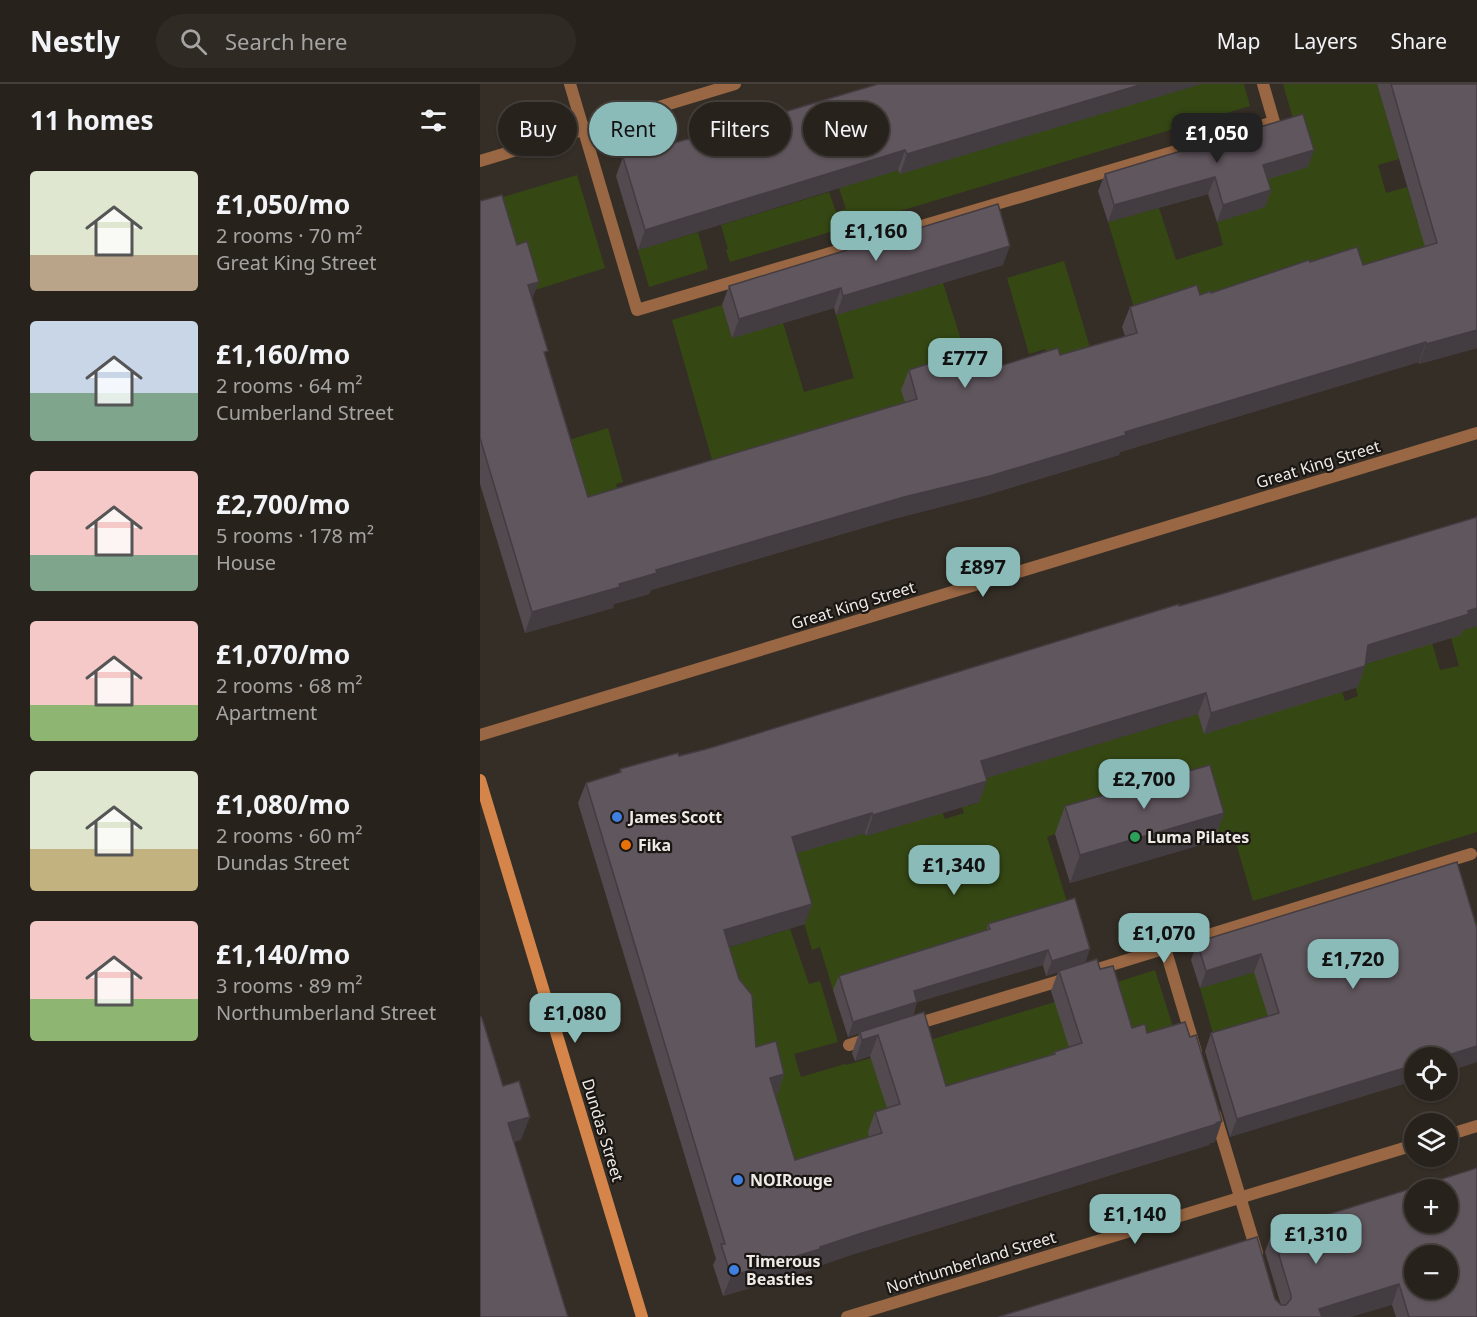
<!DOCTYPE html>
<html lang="en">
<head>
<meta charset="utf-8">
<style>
	:root { --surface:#28221c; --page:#302a25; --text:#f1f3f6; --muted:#a5a4a3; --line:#443f3b; --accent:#8bbbb9 }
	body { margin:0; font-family:"Noto Sans",sans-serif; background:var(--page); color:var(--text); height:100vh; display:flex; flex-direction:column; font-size:22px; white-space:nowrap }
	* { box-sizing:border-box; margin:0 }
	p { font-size:20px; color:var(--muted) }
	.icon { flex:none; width:33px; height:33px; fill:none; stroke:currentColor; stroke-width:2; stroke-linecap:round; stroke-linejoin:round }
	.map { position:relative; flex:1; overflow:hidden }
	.drawer { display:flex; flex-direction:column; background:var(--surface); width:480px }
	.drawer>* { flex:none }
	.hud { position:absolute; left:18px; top:18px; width:570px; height:54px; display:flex; gap:12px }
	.controls { position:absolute; left:924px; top:963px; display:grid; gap:12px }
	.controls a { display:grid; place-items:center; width:54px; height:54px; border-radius:50%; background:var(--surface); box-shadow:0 2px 4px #0004,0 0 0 2px var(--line); font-size:30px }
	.price { position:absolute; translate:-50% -51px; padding:0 14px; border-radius:12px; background:var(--accent); color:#111; font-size:20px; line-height:39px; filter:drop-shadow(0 2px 3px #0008) }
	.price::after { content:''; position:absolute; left:50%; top:36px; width:18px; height:14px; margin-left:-9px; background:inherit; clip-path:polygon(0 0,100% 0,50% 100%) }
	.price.selected { background:#222; color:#fff }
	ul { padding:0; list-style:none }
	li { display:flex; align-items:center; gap:18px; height:150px; padding:0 30px }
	li span { display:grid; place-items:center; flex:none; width:168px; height:120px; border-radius:6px; color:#555 }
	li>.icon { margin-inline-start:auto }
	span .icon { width:72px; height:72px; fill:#fffc; stroke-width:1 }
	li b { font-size:26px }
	h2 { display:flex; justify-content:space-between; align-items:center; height:72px; padding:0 30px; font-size:26px }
	.tag { padding:0 21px; border-radius:27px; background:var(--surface); box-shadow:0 2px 4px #0004,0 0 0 2px var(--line); font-size:21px; line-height:54px }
	.tag.selected { background:var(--accent); color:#111 }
	header { display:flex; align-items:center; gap:36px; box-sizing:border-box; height:84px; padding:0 30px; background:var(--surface); border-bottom:2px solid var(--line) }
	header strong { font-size:28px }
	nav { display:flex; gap:33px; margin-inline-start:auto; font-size:21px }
	.search { width:420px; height:54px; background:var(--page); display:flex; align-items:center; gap:15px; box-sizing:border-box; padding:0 21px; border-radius:33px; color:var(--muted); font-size:22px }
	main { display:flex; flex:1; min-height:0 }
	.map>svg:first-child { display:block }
	.garden { fill:#354814 }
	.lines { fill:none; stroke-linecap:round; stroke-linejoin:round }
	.lane { stroke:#996743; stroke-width:12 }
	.street { stroke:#996743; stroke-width:12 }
	.secondary { stroke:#d58549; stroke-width:12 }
	.wall { fill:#534a50; fill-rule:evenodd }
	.shaded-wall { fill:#433c41 }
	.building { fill:#60565d; stroke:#433c41; stroke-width:1.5; fill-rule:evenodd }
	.shop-dot { fill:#3f7fe0; stroke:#1a1613; stroke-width:2 }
	.leisure-dot { fill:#2e9e5b; stroke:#1a1613; stroke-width:2 }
	.food-dot { fill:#e8710a; stroke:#1a1613; stroke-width:2 }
	.labels { text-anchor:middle; stroke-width:4.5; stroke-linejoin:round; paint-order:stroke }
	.street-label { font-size:16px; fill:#efeae5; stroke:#1a1613 }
	.poi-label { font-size:16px; font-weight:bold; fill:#efeae5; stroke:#1a1613; text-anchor:start }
</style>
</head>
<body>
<header>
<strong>Nestly</strong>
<div class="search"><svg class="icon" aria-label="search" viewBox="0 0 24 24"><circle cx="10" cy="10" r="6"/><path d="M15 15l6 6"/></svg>Search here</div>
<nav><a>Map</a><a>Layers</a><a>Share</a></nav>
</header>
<main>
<section class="drawer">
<h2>11 homes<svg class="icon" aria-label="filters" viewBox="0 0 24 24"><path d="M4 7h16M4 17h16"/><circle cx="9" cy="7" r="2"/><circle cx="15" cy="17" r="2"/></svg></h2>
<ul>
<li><span style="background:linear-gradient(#dfe7d0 70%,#b9a48a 0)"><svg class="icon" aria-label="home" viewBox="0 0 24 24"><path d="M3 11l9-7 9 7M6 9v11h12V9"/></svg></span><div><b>£1,050/mo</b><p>2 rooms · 70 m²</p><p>Great King Street</p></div></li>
<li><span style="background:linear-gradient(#c9d6e8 60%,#7fa58c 0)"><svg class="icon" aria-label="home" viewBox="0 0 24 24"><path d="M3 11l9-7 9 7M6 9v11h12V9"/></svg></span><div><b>£1,160/mo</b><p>2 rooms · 64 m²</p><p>Cumberland Street</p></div></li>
<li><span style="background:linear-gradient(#f6c9c9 70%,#7fa58c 0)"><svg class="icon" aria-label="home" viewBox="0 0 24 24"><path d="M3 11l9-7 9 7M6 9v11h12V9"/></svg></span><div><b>£2,700/mo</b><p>5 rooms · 178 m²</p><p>House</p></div></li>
<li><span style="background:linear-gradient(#f6c9c9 70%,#8fb573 0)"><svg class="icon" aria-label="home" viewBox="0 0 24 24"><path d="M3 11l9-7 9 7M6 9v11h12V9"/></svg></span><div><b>£1,070/mo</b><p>2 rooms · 68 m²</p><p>Apartment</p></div></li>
<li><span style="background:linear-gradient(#dfe7d0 65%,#c2b280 0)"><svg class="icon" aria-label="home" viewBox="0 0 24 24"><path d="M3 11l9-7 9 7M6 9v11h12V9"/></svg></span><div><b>£1,080/mo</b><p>2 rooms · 60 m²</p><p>Dundas Street</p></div></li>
<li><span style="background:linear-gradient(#f6c9c9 65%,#8fb573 0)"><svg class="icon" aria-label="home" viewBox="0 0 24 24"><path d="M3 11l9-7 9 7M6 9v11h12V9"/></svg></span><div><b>£1,140/mo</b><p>3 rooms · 89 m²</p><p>Northumberland Street</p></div></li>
</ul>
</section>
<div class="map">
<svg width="997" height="1233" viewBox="0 0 997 1233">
	<rect width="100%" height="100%" fill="#352e26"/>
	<path class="garden" d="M721 0H764L770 22 250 178 246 166 248 165 241 141 349 108 356 128 366 125 359 104 418 86 420 90Z
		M803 0H897L919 75 898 81 906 109 927 103 937 137 941 138 968 174 656 230 628 138 679 124 696 176 743 161 737 138 785 123 777 98 827 83Z
		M97 91 125 184 55 206 10 117Z
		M218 148 228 185 169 203 158 166Z
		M584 177 615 280 573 292 565 265 549 270 527 194Z
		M463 199 490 284 429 335 237 393 192 236 242 221 252 254 303 239 324 308 374 294 356 231Z
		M128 344 143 398 136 400 142 422 112 437 79 359Z
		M997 542V748L773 817 754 752 734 757 719 709 575 750 567 753 590 828 515 895 353 906 340 863 332 866 311 794 206 775 379 730 386 752 449 733 456 709 465 735 484 729 475 703 488 722 499 718 493 697 718 630 724 650 737 646 731 627 856 589 865 617 878 612 870 585 952 559 960 586 979 582 971 554 981 551 980 547Z
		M997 838V884L737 963 720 904 774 888Z
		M310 845 329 900 340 897 358 958 314 970 321 993 365 980 366 981 391 974 402 1007 440 959 575 918 584 947 625 902 675 886 698 959 388 1048 395 1070 308 1102 291 1002 237 867Z"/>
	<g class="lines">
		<path class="lane" d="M90 0 157 226 794 38 783 0"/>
		<path class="street" d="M0 77 255 0
			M0 651 997 349
			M685 864 716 968
			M605 889 991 770
			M433 941 589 894
			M369 961 391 954
			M735 1030 777 1169
			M968 1051 997 1042
			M367 1233 934 1061"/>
		<path class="secondary" d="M0 696 162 1233"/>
	</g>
	<path class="wall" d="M721 0 420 90 418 86 158 166 136 92 143 73Z
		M897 0H997V264L939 280V278L640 368 639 371 503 412 417 434 171 506 169 510 134 520 133 524 45 549 0 400V117L52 215 66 273 108 413 425 318 421 306 429 286 504 287 580 271 645 252 642 243 650 223 731 209 830 178 883 181 945 163Z
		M828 83 788 95 791 106 785 123 737 138 728 110 628 138 618 107 625 90Z
		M523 181 356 231 354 224 252 254 242 221 249 202Z
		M997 431V542L983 546 981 551 885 580 878 603 724 650 718 630 606 663 506 694 499 718 386 752 385 749 317 769 325 840 249 863 276 963 304 990 297 1011H295L315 1076 389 1053 388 1048 395 1028 407 1024 390 972 375 977 372 969 379 949 368 953 353 906 359 892 506 847 508 840 620 885 652 944 667 949 735 1058 730 1059 729 1061 374 1170 333 1184 332 1186 243 1212 233 1181 236 1175 98 719 106 699 139 689 140 685 230 664 699 522 738 511 996 434ZM563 881 566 892 578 888 571 907 589 963 574 968 573 970 466 1002 433 932 437 918Z
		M585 722 744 729 734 757 590 799 575 750Z
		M997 844V978L968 987V974L750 1053 725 967 731 949 788 932 774 888 720 904 711 876 717 858Z
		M792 1148 997 1233H916L912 1221 518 1233 795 1215 801 1221 785 1168Z"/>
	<path class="shaded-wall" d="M663 0H721L420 90 427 70Z
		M425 66 418 86 158 166 165 146Z
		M834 66 828 83 777 98 783 81Z
		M735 93 728 110 628 138 634 121Z
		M791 106 785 123 737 138 743 121Z
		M530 162 523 181 356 231 363 212Z
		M59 198 51 218 48 201Z
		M361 204 354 224 252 254 259 235Z
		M997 246V264L939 280 946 260Z
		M946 258 939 278 640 368 639 371 503 412 417 434 171 506 169 510 134 520 133 524 45 549 52 528 139 500 176 486 645 348Z
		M997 524V542L983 546 981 551 881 581 888 561Z
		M885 582 878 603 724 650 731 629Z
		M726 609 718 630 493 698 501 677Z
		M507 697 499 718 386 752 393 731Z
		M392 729 385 749 304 773 312 753Z
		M744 729 734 757 590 799 600 771Z
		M332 820 325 840 237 867 244 846Z
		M610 865 605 880 566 892 572 877Z
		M568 866 563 881 437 918 432 933 368 953 373 938 434 907Z
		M781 870 774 888 720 904 726 887Z
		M398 951 390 972 375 977 382 956Z
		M997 962V978L968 987V974H959Z
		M934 981V997L750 1053 757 1035Z
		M304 990 297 1011 282 1015 290 994Z
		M50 1033 41 1056 20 1063 28 1039Z
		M742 1037 735 1058 730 1059 729 1061 374 1170 333 1184 332 1186 243 1212 251 1192 382 1149Z
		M919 1200 912 1221 871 1233H837L839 1225Z"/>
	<path class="building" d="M398 0H663L427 70 425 66 165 146 143 73 274 37Z
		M911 0H997V246L946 260V258L645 348 646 351 510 392 424 413 176 486 177 489 139 500 140 503 52 528 0 354V117L22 111 37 161 47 157 59 198 48 201 68 267 64 268 108 413 437 315 429 286 497 264 504 287 578 264 580 271 657 249 650 223 717 201 720 211 731 207V209L829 176 830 178 877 163 883 181 957 159Z
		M823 30 834 66 783 81 791 106 743 121 735 93 634 121 625 90Z
		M518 120 530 162 363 212 361 204 259 235 249 202Z
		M997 433V524L988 527 989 530 888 561 885 582 731 629 726 609 613 643 501 677 507 697 393 731 392 729 312 753 332 820 244 846 259 895 272 911 276 963 296 957 304 990 290 994 315 1076 402 1049 395 1028 420 1020 398 951 382 956 380 948 444 928 466 1002 575 970 574 968 602 959 579 887 617 875 620 885 633 882 652 944 665 940 667 949 705 938 710 953 716 951 742 1037 736 1039 737 1040 382 1149 340 1163V1165L251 1192 241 1160H245L106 699 141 688 140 685 198 669 199 672 230 664 650 535 699 520V522L738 511Z
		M730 681 744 729 600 771 585 722Z
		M977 778 997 844V962L959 974H934V981L757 1035 731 949 799 929 781 870 726 887 717 858Z
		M595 814 610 865 572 877 568 866 434 907 437 918 373 938 359 892 510 845 508 840Z
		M0 932 2 934 23 1002 39 997 50 1033 28 1039 88 1233H0Z
		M997 1084V1233H929L919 1200 839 1225 842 1233H518L777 1153 795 1215 801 1221H806L811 1215V1211L792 1148ZM934 1106H968V1138H934ZM934 1172H968V1204H934Z"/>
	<g class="shop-dot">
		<circle cx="137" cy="733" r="6"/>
		<circle cx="258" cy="1096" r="6"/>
		<circle cx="254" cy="1186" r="6"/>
	</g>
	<circle class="leisure-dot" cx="655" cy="753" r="6"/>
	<circle class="food-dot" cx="146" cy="761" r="6"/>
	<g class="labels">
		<g class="street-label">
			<text transform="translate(838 380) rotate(-17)" y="6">Great King Street</text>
			<text transform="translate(373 521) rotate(-17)" y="6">Great King Street</text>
			<text transform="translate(123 1046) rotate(73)" y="6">Dundas Street</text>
			<text transform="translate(491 1178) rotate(-17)" y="6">Northumberland Street</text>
		</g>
		<g class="poi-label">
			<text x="149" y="739">James Scott</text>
			<text x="667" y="759">Luma Pilates</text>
			<text x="158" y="767">Fika</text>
			<text x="270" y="1102">NOIRouge</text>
			<text x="266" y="1183">Timerous<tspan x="266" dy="18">Beasties</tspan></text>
		</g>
	</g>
</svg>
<div class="controls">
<a><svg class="icon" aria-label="locate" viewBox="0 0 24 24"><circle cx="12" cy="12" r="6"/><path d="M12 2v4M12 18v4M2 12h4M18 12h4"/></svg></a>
<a><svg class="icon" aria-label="layers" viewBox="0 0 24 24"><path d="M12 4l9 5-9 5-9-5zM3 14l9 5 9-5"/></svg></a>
<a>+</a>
<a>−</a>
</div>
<b class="price selected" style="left:737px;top:80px">£1,050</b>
<b class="price" style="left:396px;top:178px">£1,160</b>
<b class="price" style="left:485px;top:305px">£777</b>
<b class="price" style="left:503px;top:514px">£897</b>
<b class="price" style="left:664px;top:726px">£2,700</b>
<b class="price" style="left:474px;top:812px">£1,340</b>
<b class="price" style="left:684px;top:880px">£1,070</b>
<b class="price" style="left:873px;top:906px">£1,720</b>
<b class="price" style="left:95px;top:960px">£1,080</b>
<b class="price" style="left:655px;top:1161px">£1,140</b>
<b class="price" style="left:836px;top:1181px">£1,310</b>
<div class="hud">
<a class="tag">Buy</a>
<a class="tag selected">Rent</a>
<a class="tag">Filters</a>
<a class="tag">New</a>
</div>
</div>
</main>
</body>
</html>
